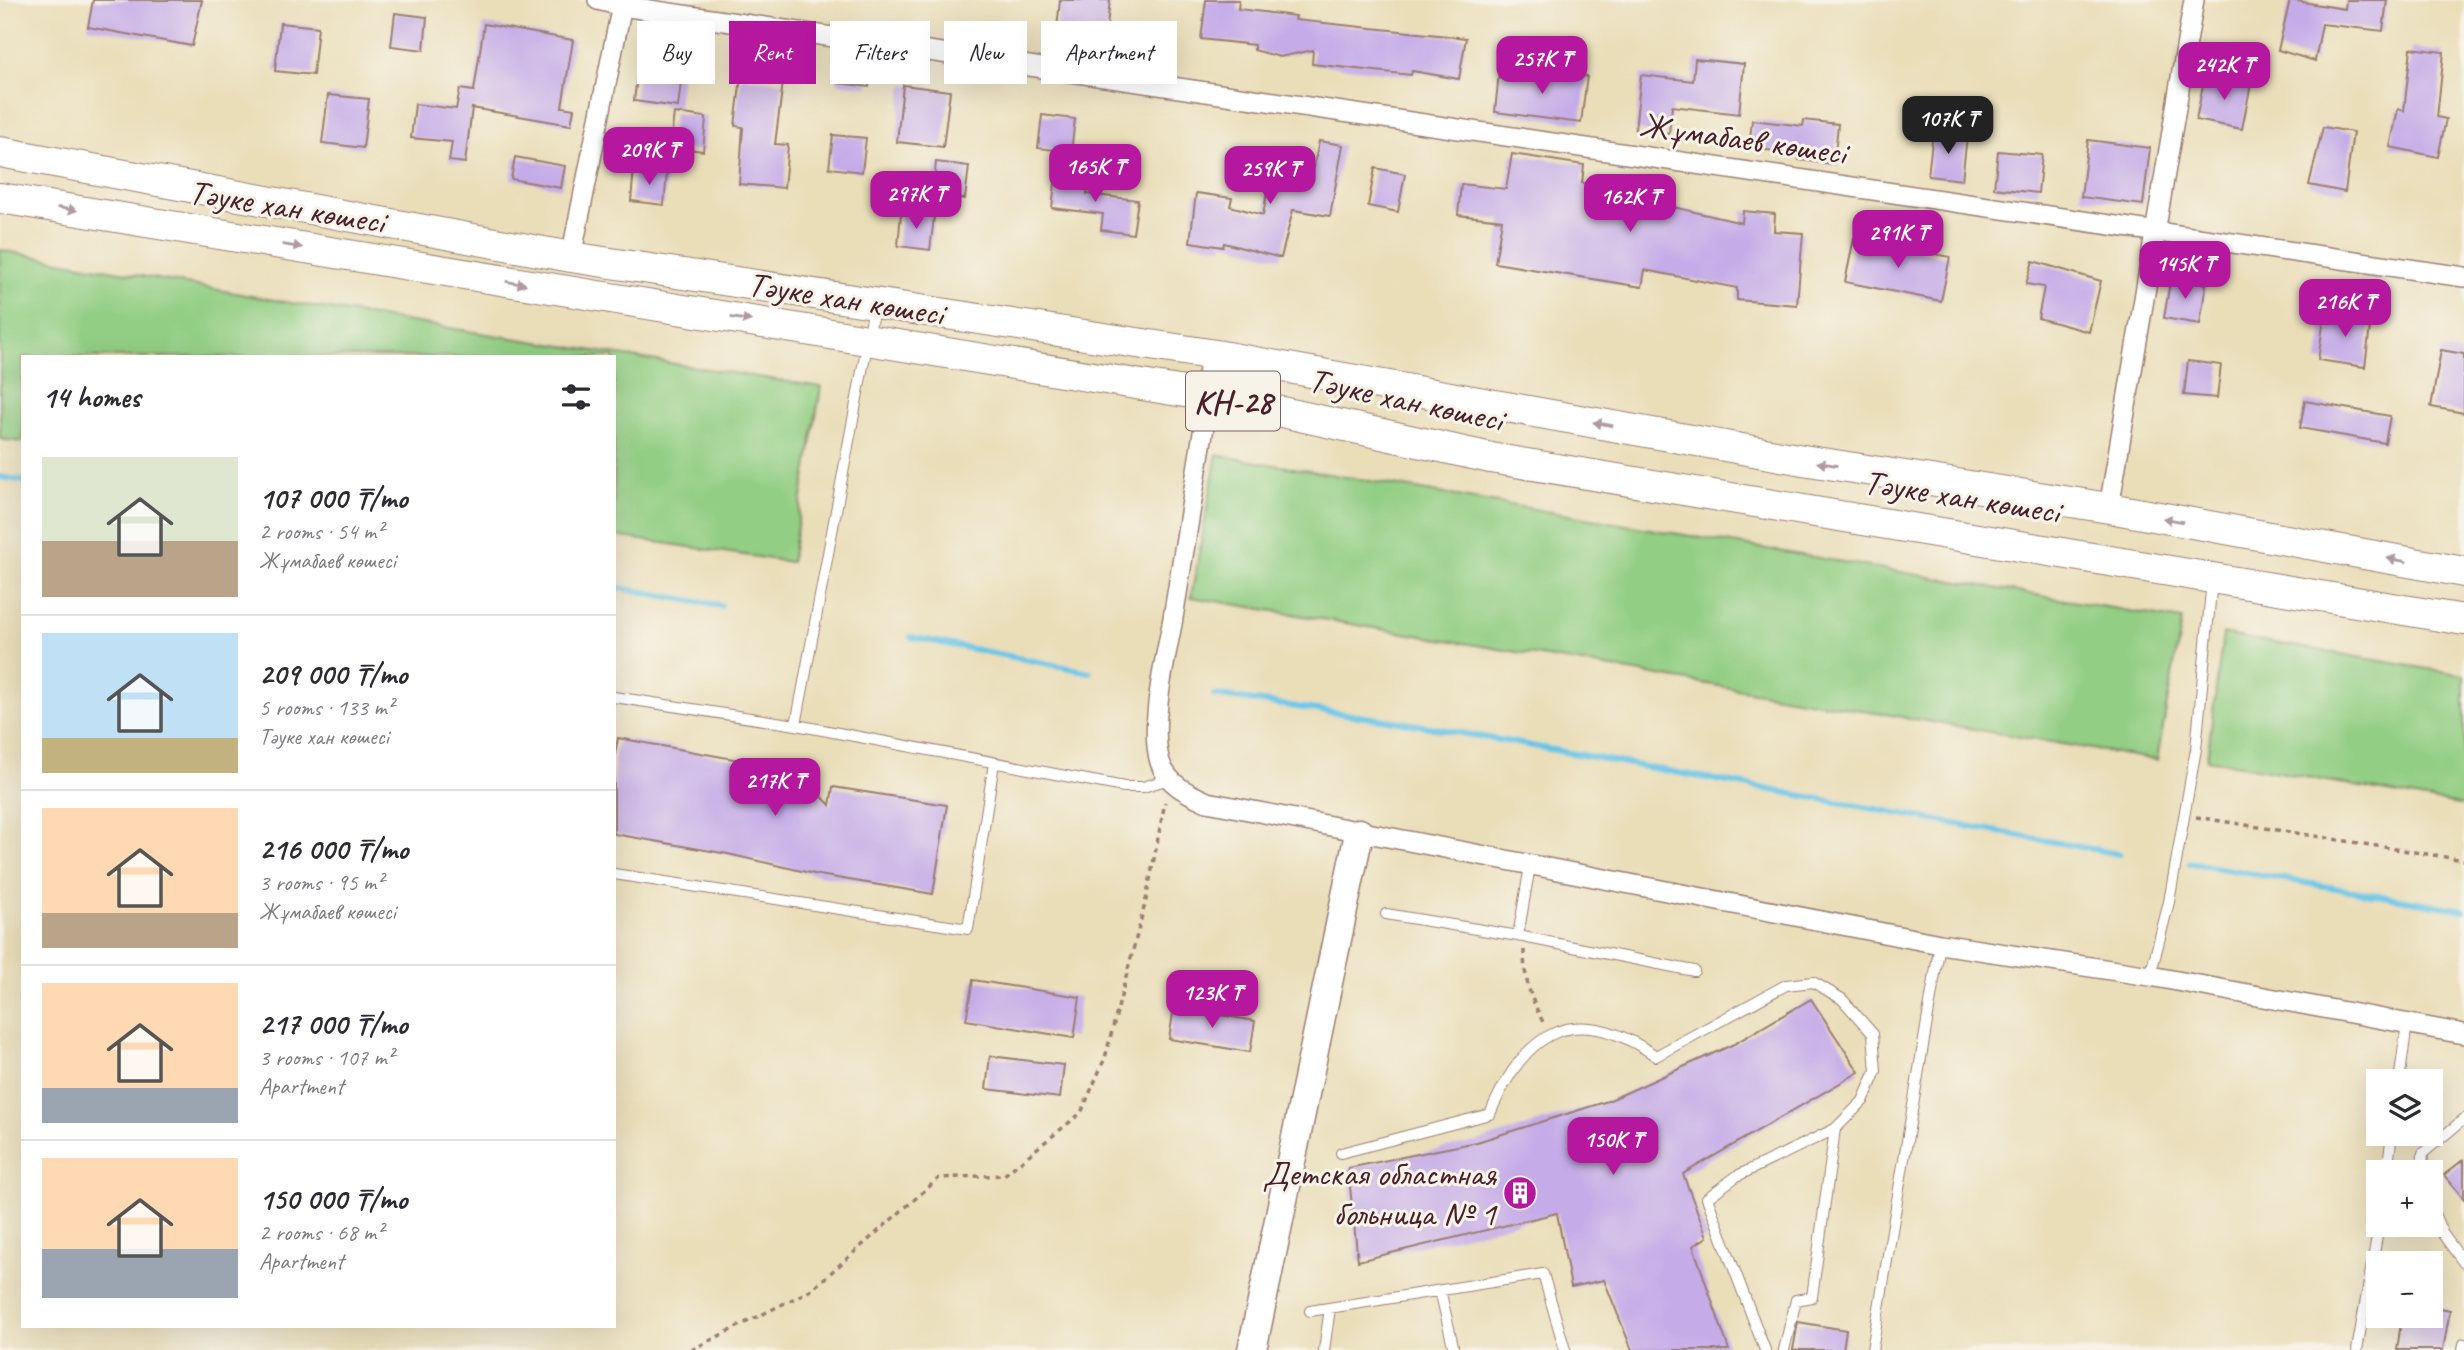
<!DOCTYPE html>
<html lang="en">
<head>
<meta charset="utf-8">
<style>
	:root { --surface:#fff; --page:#f2f2f3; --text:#2b2b33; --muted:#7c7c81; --line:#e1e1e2; --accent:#b5179e }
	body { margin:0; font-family:Caveat,sans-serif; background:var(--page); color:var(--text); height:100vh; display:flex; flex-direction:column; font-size:26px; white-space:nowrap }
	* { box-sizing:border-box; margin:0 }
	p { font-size:23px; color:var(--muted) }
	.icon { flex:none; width:38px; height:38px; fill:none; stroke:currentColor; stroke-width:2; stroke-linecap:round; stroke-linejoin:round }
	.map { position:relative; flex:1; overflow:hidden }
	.details { position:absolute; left:21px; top:355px; width:595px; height:973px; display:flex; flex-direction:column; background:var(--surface); border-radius:0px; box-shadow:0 7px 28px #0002 }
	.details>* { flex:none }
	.guide { position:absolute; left:637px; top:21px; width:665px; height:63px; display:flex; gap:14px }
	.controls { position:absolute; left:2366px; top:1069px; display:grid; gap:14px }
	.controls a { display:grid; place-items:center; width:77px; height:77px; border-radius:0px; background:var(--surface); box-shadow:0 7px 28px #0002; font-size:35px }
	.price { position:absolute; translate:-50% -60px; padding:0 16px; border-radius:14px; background:var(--accent); color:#fff; font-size:23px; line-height:46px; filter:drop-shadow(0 2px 4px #0008) }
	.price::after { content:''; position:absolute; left:50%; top:42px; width:21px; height:16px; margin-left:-10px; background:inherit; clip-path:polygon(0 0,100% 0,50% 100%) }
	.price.active { background:#222; color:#fff }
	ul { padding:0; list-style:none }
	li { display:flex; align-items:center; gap:21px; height:175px; padding:0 21px }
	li+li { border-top:2px solid var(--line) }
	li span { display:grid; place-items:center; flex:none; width:196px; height:140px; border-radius:0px; color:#555 }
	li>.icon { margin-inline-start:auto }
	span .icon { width:84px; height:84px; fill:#fffc; stroke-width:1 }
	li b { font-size:30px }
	h2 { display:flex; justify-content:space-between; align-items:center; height:84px; padding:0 21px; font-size:30px }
	.tag { padding:0 24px; border-radius:0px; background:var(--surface); box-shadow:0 7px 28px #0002; font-size:24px; line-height:63px }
	.tag.active { background:var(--accent); color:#fff }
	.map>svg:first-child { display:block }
	.green { fill:#92ce83; stroke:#6e7657; stroke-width:2 }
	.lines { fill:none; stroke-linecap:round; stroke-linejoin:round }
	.stream { stroke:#69c5e7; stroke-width:6 }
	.building { fill:#c5abe8 }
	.lane-casing { stroke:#9a7e72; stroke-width:12 }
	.street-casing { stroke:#9a7e72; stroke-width:22 }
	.secondary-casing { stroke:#9a7e72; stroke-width:31 }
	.primary-casing { stroke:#9a7e72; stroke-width:32 }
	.path { stroke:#9a7e72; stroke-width:3.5; stroke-dasharray:5 5; stroke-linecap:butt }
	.lane { stroke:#fff; stroke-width:10 }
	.street { stroke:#fff; stroke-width:19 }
	.secondary { stroke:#fff; stroke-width:28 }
	.primary { stroke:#fff; stroke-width:30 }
	.oneway { fill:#ae9aa0 }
	.labels { text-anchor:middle; stroke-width:6; stroke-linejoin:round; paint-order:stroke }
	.shield { fill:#f7f3e8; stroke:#7e5f64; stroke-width:2 }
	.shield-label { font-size:33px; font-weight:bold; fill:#4a1f2b }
	.street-label { font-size:35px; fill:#4a1f2b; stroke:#f7f3e8 }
	.poi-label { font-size:35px; fill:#4a1f2b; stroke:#f7f3e8; text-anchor:end }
</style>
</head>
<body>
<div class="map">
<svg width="2464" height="1350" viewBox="0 0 2464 1350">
	<rect width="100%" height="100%" fill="#f7f3e8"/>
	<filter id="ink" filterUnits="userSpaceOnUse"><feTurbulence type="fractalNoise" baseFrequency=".0143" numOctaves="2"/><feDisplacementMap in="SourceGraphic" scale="14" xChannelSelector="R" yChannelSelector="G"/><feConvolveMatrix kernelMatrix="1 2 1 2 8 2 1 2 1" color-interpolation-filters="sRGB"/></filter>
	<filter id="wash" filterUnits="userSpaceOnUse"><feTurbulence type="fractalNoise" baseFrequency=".00686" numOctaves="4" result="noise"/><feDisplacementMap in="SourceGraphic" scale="28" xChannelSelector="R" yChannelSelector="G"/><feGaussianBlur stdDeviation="1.57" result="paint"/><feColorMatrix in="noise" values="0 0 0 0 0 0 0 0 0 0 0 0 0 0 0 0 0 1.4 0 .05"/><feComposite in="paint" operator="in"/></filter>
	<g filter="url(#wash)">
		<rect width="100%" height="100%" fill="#eadeb9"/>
		<path class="green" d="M0 250 285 302 821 387 791 562 614 536V357H23V442L0 439Z
			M1217 455 2182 620 2157 760 1191 597Z
			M2223 634 2464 675V806L2207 759Z"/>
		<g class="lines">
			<path class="stream" d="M0 477 23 481
				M614 587 721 606
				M911 637 1090 672
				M1214 695 1407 723 2119 854
				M2190 863 2464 910"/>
		</g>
		<g id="blocks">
			<path class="building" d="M93 0H202L192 46 88 27Z
				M1060 0H1110L1105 43 1056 38Z
				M1206 0H1239L1238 9 1296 16 1295 20 1466 38 1459 79 1412 71 1411 75 1312 64 1313 50 1280 57 1254 50V45L1201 39Z
				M2290 0 2345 9 2346 0H2387L2383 31 2322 24 2315 61 2278 50Z
				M395 13 427 17 424 50 391 46Z
				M280 23 318 27 313 75 275 71Z
				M484 24 573 40 562 107 574 109 571 125 472 108 465 163 449 161 452 142 411 138 415 104 456 109 460 89 474 91Z
				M2411 48 2444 52 2437 117 2446 119 2438 157 2390 147 2398 109 2404 111Z
				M840 51 873 55 869 87 837 83Z
				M640 52 684 57 678 107 634 101Z
				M1695 59 1744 64 1739 114 1672 106 1669 134 1635 130 1641 75 1693 81Z
				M1499 72 1558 79 1559 73 1587 76 1581 123 1495 112Z
				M2205 75 2251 84 2242 129 2196 120Z
				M741 77 783 82 775 144 788 145 784 188 739 184 743 127 735 126Z
				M903 85 950 91 943 147 897 142Z
				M328 95 369 99 363 148 322 143Z
				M674 113 706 117 703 151 670 147Z
				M1042 115 1075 119 1071 152 1038 148Z
				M1752 120 1803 126 1804 120 1838 124 1834 164 1799 160 1800 154 1749 148Z
				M2323 127 2353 132 2345 192 2309 185Z
				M1933 132 1967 136 1962 180 1928 176Z
				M833 135 866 138 862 172 829 168Z
				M2088 140 2150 148 2143 205 2081 197Z
				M1319 141 1343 145 1330 216 1293 210 1281 258 1224 243 1223 247 1190 242 1196 193 1232 198 1230 206 1263 215 1273 159 1314 167Z
				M1998 151 2042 155 2038 193 1994 188Z
				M1512 154 1584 165 1582 183 1657 195 1656 203 1742 223 1743 211 1775 214 1774 231 1803 233 1797 305 1737 300V288L1645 270 1642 287 1495 263 1502 220 1458 215 1461 184 1506 189Z
				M515 157 565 166 561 188 511 179Z
				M936 162 969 166 965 199 933 195Z
				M634 168 667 172 664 205 631 201Z
				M1375 168 1405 174 1398 212 1368 206Z
				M1056 175 1089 178 1087 194 1138 200 1133 234 1101 230 1103 214 1052 208Z
				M901 213 934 217 930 250 898 246Z
				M1854 238 1950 257 1941 301 1845 282Z
				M2033 261 2101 281 2089 332 2038 318 2044 287 2026 284Z
				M2171 276 2206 284 2200 324 2164 318Z
				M2325 311 2371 318 2365 367 2318 360Z
				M2441 350 2464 354V413L2431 407Z
				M2188 361 2221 365 2217 398 2184 395Z
				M2305 401 2390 416 2385 443 2300 428Z
				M618 738 739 760 735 785 763 769 785 765 803 776 830 805 833 787 947 805 933 894 819 875 728 854 614 834V759Z
				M973 980 1080 997 1074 1038 966 1020Z
				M1811 999 1859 1072 1683 1174 1707 1237 1693 1246 1729 1350H1632L1604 1280 1571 1287 1557 1213 1358 1261 1348 1168 1477 1142 1608 1101 1734 1044Z
				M1174 1007 1255 1021 1250 1052 1169 1039Z
				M990 1056 1064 1065 1060 1098 986 1089Z
				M2464 1159V1199L2444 1175Z
				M2431 1306 2450 1310 2443 1350H2397L2402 1316H2431Z
				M1798 1322 1846 1330 1843 1350H1793Z"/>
		</g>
	</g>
	<g filter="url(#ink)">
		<use href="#blocks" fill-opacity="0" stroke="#9a7e72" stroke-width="2"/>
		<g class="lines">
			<g class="lane-casing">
				<path id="lane" d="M874 307 796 725 1124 787H1143L1169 779
					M614 697 796 725
					M614 874 968 929 994 763
					M1386 914 1518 936 1530 866
					M1518 936 1694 971
					M2150 976 2169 902 2196 749 2212 580
					M2399 1082 2407 1023
					M1341 1153 1490 1114C1525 1030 1575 1000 1656 1056L1786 985 1813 982 1842 999 1873 1034 1876 1071 1863 1101 1835 1129 1737 1176 1707 1198 1765 1350
					M2387 1172 2392 1134
					M2422 1172 2423 1153 2464 1119
					M2431 1206 2442 1233 2464 1263
					M1440 1290 1454 1350
					M1310 1311 1543 1274 1565 1350
					M1324 1350 1330 1308
					M1784 1350 1796 1300 1812 1297 1835 1129
					M1872 1350 1940 944
					M2357 1350 2379 1225
					M2463 1350 2464 1344"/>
			</g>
			<g class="street-casing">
				<path id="street" d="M598 0 622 6 2464 277
					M571 257 623 0
					M1209 396C1197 472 1184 548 1172 624 1165 661 1149 725 1160 762 1167 784 1187 793 1207 802L1940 944 2150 976 2464 1034
					M2109 508 2194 0"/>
			</g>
			<g class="secondary-casing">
				<path id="secondary" d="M1209 396 1216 355
					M1252 1350 1359 833"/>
			</g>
			<g class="primary-casing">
				<path id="primary" d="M0 152 571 257 1216 355 1803 460 2109 508 2464 572
					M0 198 1209 396 1491 458 2464 620"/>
			</g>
			<path class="path" d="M2196 817 2464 860
				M1524 950C1524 979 1530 997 1543 1022
				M691 1350 811 1290 939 1178 1004 1175 1081 1113 1105 1058 1146 900 1165 802"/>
			<use href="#lane" class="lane"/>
			<use href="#street" class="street"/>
			<use href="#secondary" class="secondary"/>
			<use href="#primary" class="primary"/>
		</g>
		<defs><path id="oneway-solid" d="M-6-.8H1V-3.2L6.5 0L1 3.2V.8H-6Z" transform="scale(1.75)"/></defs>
		<g class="oneway">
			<use href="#oneway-solid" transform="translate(67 209) rotate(9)"/>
			<use href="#oneway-solid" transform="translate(292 246) rotate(9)"/>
			<use href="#oneway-solid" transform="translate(516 283) rotate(9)"/>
			<use href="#oneway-solid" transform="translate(741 319) rotate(9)"/>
			<use href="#oneway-solid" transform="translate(1603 424) rotate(-170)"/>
			<use href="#oneway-solid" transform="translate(1827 464) rotate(-171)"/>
			<use href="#oneway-solid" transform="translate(2173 520) rotate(-170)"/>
			<use href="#oneway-solid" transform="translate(2397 560) rotate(-170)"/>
		</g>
	</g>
	<defs>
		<g id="building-disc" transform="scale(1.75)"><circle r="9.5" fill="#b5179e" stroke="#f7f3e8"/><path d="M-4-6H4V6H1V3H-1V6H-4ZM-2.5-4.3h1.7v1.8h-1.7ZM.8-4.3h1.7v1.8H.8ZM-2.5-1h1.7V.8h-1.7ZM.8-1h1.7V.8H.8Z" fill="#fff"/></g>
	</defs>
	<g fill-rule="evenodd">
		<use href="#building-disc" x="1520" y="1193"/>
	</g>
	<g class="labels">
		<rect class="shield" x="1186" y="371.5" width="94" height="59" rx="5"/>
		<g class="shield-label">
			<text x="1233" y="413">КН-28</text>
		</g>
		<g class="street-label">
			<text transform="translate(1743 138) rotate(8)" y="12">Жұмабаев көшесі</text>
			<text transform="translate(287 206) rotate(9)" y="12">Тәуке хан көшесі</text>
			<text transform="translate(846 298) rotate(9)" y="12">Тәуке хан көшесі</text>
			<text transform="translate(1406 399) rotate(12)" y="12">Тәуке хан көшесі</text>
			<text transform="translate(1962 496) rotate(9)" y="12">Тәуке хан көшесі</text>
		</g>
		<g class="poi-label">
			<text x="1496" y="1185">Детская областная<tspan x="1496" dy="40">больница № 1</tspan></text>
		</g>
	</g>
</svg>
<div class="controls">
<a><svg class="icon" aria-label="layers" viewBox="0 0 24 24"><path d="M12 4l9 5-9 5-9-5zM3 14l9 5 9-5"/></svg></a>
<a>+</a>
<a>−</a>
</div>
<b class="price" style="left:1542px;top:96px">257K ₸</b>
<b class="price" style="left:2224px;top:102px">242K ₸</b>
<b class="price active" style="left:1948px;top:156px">107K ₸</b>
<b class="price" style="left:649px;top:187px">209K ₸</b>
<b class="price" style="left:1095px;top:204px">165K ₸</b>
<b class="price" style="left:1270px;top:206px">259K ₸</b>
<b class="price" style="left:916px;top:231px">297K ₸</b>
<b class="price" style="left:1630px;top:234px">162K ₸</b>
<b class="price" style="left:1898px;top:270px">291K ₸</b>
<b class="price" style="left:2185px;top:301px">145K ₸</b>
<b class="price" style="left:2345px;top:339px">216K ₸</b>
<b class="price" style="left:775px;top:818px">217K ₸</b>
<b class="price" style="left:1212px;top:1030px">123K ₸</b>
<b class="price" style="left:1613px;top:1177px">150K ₸</b>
<div class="guide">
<a class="tag">Buy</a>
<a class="tag active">Rent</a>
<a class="tag">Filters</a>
<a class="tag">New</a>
<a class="tag">Apartment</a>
</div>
<section class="details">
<h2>14 homes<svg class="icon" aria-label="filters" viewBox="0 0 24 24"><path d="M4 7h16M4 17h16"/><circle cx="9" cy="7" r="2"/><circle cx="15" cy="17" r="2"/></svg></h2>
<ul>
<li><span style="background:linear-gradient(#dfe7d0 60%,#b9a48a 0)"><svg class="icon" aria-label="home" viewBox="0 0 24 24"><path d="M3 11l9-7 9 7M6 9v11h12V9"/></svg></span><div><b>107 000 ₸/mo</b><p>2 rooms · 54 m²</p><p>Жұмабаев көшесі</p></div></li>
<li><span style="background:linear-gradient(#bfe0f5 75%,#c2b280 0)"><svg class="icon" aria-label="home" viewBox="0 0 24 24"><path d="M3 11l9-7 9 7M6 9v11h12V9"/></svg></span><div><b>209 000 ₸/mo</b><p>5 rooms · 133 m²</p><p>Тәуке хан көшесі</p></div></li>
<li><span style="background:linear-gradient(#ffd9b3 75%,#b9a48a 0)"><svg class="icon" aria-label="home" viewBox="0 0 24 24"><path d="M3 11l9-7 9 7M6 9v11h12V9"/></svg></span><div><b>216 000 ₸/mo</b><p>3 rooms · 95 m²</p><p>Жұмабаев көшесі</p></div></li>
<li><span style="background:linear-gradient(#ffd9b3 75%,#9aa5b1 0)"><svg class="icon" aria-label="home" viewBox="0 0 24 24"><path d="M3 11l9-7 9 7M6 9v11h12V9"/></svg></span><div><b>217 000 ₸/mo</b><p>3 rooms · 107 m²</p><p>Apartment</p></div></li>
<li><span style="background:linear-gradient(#ffd9b3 65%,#9aa5b1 0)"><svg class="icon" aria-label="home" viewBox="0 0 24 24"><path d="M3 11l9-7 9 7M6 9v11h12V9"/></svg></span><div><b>150 000 ₸/mo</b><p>2 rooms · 68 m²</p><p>Apartment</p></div></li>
</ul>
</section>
</div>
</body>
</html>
